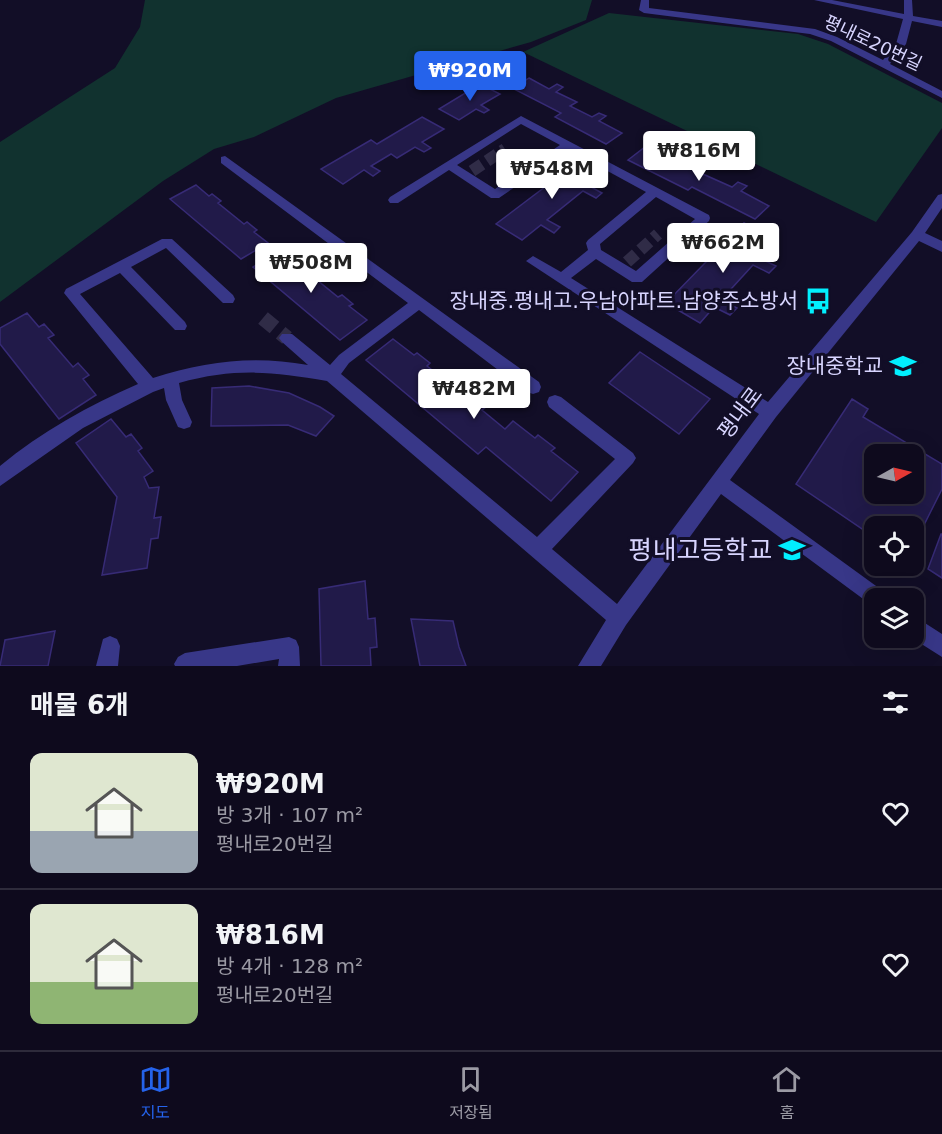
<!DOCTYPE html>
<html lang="ko">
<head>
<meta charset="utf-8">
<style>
	:root { --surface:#0e0a1d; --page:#1c182a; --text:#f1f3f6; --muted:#9b9aa4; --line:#2e2b3b; --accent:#2563eb }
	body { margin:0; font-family:"DejaVu Sans","Noto Sans KR",sans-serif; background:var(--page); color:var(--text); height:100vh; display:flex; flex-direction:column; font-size:22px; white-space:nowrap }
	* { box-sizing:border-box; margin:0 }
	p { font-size:20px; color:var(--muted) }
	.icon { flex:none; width:33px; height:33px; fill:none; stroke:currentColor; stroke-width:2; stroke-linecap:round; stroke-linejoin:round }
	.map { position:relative; height:666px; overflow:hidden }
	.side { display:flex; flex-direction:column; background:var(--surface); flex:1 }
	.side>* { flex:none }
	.needle { width:39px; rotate:82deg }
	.tools { position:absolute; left:864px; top:444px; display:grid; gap:12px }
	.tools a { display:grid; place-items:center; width:60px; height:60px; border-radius:12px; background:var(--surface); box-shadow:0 6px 24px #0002,0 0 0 2px var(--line); font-size:30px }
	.price { position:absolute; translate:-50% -51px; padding:0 14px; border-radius:6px; background:#fff; color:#222; font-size:20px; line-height:39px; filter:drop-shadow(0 2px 3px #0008) }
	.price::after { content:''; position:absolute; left:50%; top:36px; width:18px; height:14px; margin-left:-9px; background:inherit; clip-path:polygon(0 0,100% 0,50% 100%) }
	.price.on { background:var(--accent); color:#fff }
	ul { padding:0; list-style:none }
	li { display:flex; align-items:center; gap:18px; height:150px; padding:0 30px }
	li+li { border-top:2px solid var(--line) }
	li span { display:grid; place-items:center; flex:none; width:168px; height:120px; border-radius:12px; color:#555 }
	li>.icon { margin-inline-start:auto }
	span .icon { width:72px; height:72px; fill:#fffc; stroke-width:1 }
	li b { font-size:26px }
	h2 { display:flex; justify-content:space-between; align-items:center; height:72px; padding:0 30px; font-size:26px }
	.tabs { display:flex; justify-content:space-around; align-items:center; height:84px; border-top:2px solid var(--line); background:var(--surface); font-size:16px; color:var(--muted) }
	.tabs a { display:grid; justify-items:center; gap:3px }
	.tabs .on { color:var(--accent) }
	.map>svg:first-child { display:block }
	.green { fill:#11322f }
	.building { fill:#211a49; stroke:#372b76; stroke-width:1.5; fill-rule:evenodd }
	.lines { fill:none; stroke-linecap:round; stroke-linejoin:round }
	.minor-tunnel-far1 { stroke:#302c47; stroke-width:12; stroke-dasharray:12 6; stroke-linecap:butt }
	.minor-tunnel { stroke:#302c47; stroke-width:15; stroke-dasharray:15 8; stroke-linecap:butt }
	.minor { fill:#383788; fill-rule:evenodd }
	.labels { text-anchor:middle; stroke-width:6; stroke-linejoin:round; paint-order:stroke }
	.far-street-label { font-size:18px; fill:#d8d5ff; stroke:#120e27 }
	.poi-label { font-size:21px; fill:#d8d5ff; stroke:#120e27; text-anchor:end }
	.street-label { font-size:21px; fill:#d8d5ff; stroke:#120e27 }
	.near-poi-label { font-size:26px; fill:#d8d5ff; stroke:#120e27; text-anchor:end }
</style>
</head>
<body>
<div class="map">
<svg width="942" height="666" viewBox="0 0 942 666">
	<rect width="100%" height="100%" fill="#120e27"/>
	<path class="green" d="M145 0H592L586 20 531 42 336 98 254 137 214 149 163 181 0 302V142L115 68 140 27Z
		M609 13 798 34 828 44 942 103V128L876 222 523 52Z"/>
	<path class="building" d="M529 78 549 89 557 84 563 87 556 92 577 102 570 106 592 117 599 113 606 116 599 121 622 133 606 144 555 117 561 113 512 88Z
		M480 84 500 94 481 105 489 110 484 113 476 109 459 120 439 109Z
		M422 117 444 129 422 142 431 148 424 152 415 147 397 158 391 154 371 166 380 171 373 176 364 170 343 184 321 169 371 140 377 144Z
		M645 147 669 159 675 154 682 158 676 162 732 187 738 182 747 186 741 191 769 206 755 219 692 187 688 190 628 160Z
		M582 159 607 172 589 186 602 193 596 198 583 191 547 220 560 227 554 233 541 225 522 240 496 224Z
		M196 185 209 196 212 194 221 201 218 203 244 224 247 222 257 230 254 232 268 243 241 259 170 199Z
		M744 223 776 239 759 258 776 266 769 273 753 265 721 300 737 308 730 315 714 307 700 323 666 303Z
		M280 250 296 263 299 261 309 269 306 271 338 297 342 295 353 304 349 306 367 320 340 340 253 267Z
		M27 313 39 327 44 324 54 335 48 338 73 367 78 363 89 375 83 379 96 395 59 419 0 344V328Z
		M393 339 414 355 417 353 430 363 427 366 468 398 471 395 486 407 482 410 505 429 513 421 535 438 538 435 555 448 551 451 578 472 551 501 486 447 478 454 366 360Z
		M640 352 710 399 679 434 609 383Z
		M249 386 289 393 320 407 334 416 316 436 288 425 211 426 212 388Z
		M852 399 868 409 863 417 942 464V489L914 545V526H874V537L796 484ZM874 454H914V494H874Z
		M111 419 126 437 131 434 142 448 138 451 153 471 144 477 149 488 159 487 154 518 161 517 158 538 151 539 147 568 102 575 117 497 76 443Z
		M941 534H942V578L928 569Z
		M365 581 368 619 375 618 377 647 370 648 371 666H321L319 589Z
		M411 619 453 621 459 647 466 666H420Z
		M55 631 48 666H0L5 640Z"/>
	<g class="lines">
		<path class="minor-tunnel-far1" d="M472 171 505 149
			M627 262 658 234"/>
		<path class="minor-tunnel" d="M263 318 287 338"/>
		<path class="minor" d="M641 0H649V8L815 29 837 37 883 60 896 44 903 19 814 0H832L904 14V0H912L913 16 942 21V27L912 21 906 44 890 64 942 91V98L831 41 810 34 644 13 639 10Z
			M521 116 709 215 710 218 709 221 642 282H632L596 259 571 278 768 402 912 232 938 195 942 194V208L925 233 942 241V252L919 241 776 417 730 480 883 591 886 598H874V607L721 494 626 625 601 666H578L606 620 327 381C271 371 234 368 179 383L182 400 192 422 190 427 184 429 178 427 166 400 164 388 153 392 83 428 0 486V466C41 432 89 405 138 384L64 293 66 289 162 239H172L233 295 235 299 233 303H223L166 248 131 267 185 322 187 326 185 330H175L120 273 80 294 153 378C205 361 254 355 308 365L282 342 279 338 282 334H292L330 365 339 355 408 303 221 163V157L225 156 539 382 541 387 539 392 533 394 527 392 419 310 349 363 341 374 537 537 615 459 549 407 547 402 549 397 555 395 561 397 633 453 636 458 633 463 552 549 617 604 759 414 526 261 533 256 561 272 588 250 586 243 588 240 646 192 569 150 499 198H491L449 170 398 203H390L388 200 390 197ZM521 124 560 145 495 189 457 165ZM656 197 695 219 636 271 601 250 600 244Z
			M914 616 942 634V657L912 638Z
			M110 636 117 639 120 646 118 666H96L103 639Z
			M289 637 296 640 299 647 300 666H278L279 659 237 666H175L174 664 178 657 185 653Z"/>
	</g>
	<defs>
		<g id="bus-bare" transform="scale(2.07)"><path d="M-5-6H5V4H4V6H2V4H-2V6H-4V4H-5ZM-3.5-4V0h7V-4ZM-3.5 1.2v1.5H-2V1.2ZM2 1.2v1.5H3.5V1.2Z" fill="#01efff" stroke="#120e27" stroke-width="2.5" paint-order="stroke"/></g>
		<g id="school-bare" transform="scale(2.07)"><path d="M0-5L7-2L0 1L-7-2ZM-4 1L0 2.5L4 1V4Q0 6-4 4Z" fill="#01efff" stroke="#120e27" stroke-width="2.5" paint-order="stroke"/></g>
	</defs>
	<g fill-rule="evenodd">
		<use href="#bus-bare" x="818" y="301"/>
		<use href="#school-bare" x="903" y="366"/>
		<use href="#school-bare" x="792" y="550"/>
	</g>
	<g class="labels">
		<g class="far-street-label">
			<text transform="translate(873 43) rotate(25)" y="6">평내로20번길</text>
		</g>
		<g class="poi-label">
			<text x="798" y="308">장내중.평내고.우남아파트.남양주소방서</text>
			<text x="883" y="373">장내중학교</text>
		</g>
		<g class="street-label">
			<text transform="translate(740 413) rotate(-53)" y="7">평내로</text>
		</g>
		<g class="near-poi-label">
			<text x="772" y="559">평내고등학교</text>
		</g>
	</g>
</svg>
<div class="tools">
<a><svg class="needle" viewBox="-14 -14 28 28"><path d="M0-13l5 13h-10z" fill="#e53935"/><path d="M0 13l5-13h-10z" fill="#9b9aa4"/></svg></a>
<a><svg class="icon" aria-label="locate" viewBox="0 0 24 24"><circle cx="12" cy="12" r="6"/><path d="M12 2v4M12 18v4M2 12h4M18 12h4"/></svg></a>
<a><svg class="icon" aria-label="layers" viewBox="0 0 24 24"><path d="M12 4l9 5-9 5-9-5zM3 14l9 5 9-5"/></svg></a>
</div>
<b class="price on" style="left:470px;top:102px">₩920M</b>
<b class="price" style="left:699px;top:182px">₩816M</b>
<b class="price" style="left:552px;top:200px">₩548M</b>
<b class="price" style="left:723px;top:274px">₩662M</b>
<b class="price" style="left:311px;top:294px">₩508M</b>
<b class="price" style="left:474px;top:420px">₩482M</b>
</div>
<section class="side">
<h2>매물 6개<svg class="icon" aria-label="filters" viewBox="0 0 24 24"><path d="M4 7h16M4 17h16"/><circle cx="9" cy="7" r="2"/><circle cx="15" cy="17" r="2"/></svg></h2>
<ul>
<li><span style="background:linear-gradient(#dfe7d0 65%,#9aa5b1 0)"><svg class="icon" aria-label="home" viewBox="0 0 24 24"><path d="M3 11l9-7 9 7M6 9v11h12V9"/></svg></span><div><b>₩920M</b><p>방 3개 · 107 m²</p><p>평내로20번길</p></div><svg class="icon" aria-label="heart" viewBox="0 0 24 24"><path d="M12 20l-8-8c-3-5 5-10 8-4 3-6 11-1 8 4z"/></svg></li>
<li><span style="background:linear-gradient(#dfe7d0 65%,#8fb573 0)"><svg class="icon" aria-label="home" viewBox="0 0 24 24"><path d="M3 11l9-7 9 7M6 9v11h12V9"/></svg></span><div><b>₩816M</b><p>방 4개 · 128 m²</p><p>평내로20번길</p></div><svg class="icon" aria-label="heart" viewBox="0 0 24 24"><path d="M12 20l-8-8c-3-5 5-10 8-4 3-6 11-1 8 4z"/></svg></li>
</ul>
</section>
<nav class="tabs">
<a class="on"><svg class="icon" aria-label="map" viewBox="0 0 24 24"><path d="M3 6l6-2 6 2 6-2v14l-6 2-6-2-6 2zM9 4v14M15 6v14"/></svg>지도</a>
<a><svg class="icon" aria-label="saved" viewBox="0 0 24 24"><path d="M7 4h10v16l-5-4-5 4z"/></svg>저장됨</a>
<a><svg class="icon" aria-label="home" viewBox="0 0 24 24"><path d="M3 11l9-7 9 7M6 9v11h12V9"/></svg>홈</a>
</nav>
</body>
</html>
